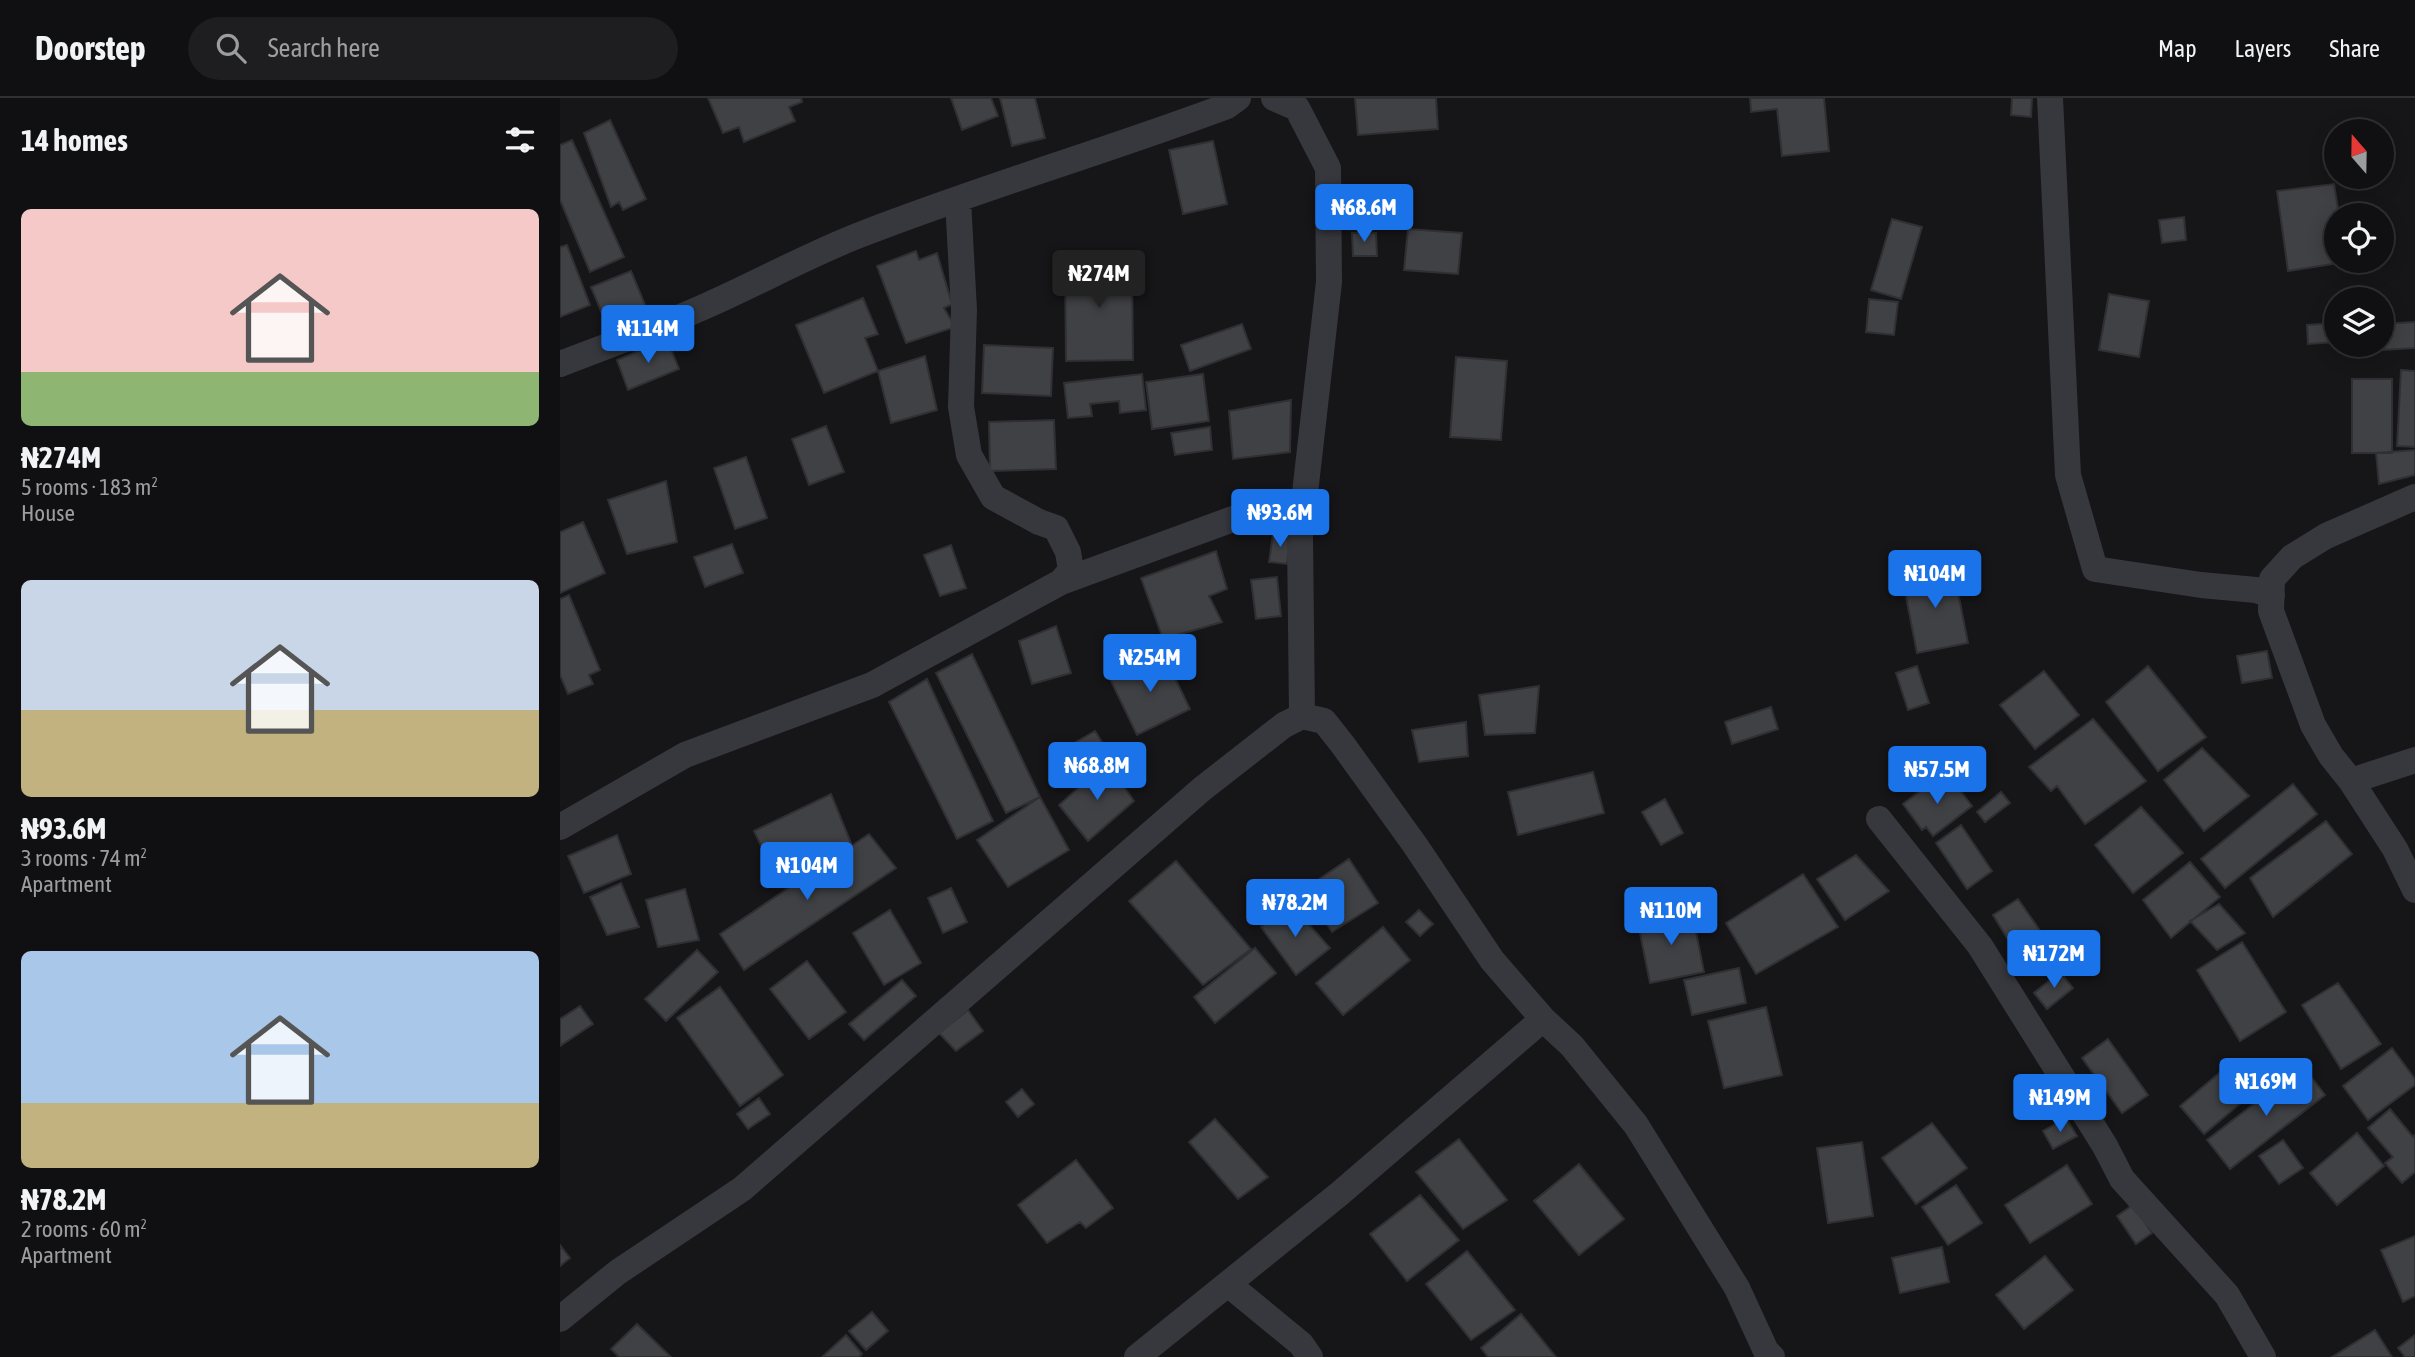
<!DOCTYPE html>
<html lang="en">
<head>
<meta charset="utf-8">
<style>
	:root { --surface:#101012; --page:#1e1e20; --text:#f1f3f6; --muted:#9c9d9f; --line:#303032; --accent:#1a73e8 }
	body { margin:0; font-family:"Asap Condensed",sans-serif; background:var(--page); color:var(--text); height:100vh; display:flex; flex-direction:column; font-size:26px; white-space:nowrap }
	* { box-sizing:border-box; margin:0 }
	p { font-size:23px; color:var(--muted) }
	.icon { flex:none; width:38px; height:38px; fill:none; stroke:currentColor; stroke-width:2; stroke-linecap:round; stroke-linejoin:round }
	.map { position:relative; flex:1; overflow:hidden }
	.side { display:flex; flex-direction:column; background:var(--surface); width:560px }
	.side>* { flex:none }
	.needle { width:46px; rotate:340deg }
	.tools { position:absolute; left:1764px; top:21px; display:grid; gap:14px }
	.tools a { display:grid; place-items:center; width:70px; height:70px; border-radius:50%; background:var(--surface); box-shadow:0 4px 18px #0003,0 0 0 2px var(--line); font-size:35px }
	.price { position:absolute; translate:-50% -60px; padding:0 16px; border-radius:7px; background:var(--accent); color:#fff; font-size:23px; line-height:46px; filter:drop-shadow(0 2px 4px #0008) }
	.price::after { content:''; position:absolute; left:50%; top:42px; width:21px; height:16px; margin-left:-10px; background:inherit; clip-path:polygon(0 0,100% 0,50% 100%) }
	.price.on { background:#222; color:#fff }
	ul { padding:0; list-style:none }
	li { display:grid; align-content:center; gap:14px; height:371px; padding:0 21px }
	li span { display:grid; place-items:center; height:217px; border-radius:10px; color:#555 }
	li>.icon { margin-inline-start:auto }
	span .icon { width:126px; height:126px; fill:#fffc; stroke-width:1 }
	li b { font-size:30px }
	h2 { display:flex; justify-content:space-between; align-items:center; height:84px; padding:0 21px; font-size:30px }
	header { display:flex; align-items:center; gap:42px; box-sizing:border-box; height:98px; padding:0 35px; background:var(--surface); border-bottom:2px solid var(--line) }
	header strong { font-size:33px }
	nav { display:flex; gap:38px; margin-inline-start:auto; font-size:24px }
	.search { width:490px; height:63px; background:var(--page); display:flex; align-items:center; gap:18px; box-sizing:border-box; padding:0 24px; border-radius:38px; color:var(--muted); font-size:26px }
	main { display:flex; flex:1; min-height:0 }
	.map>svg:first-child { display:block }
	.building { fill:#404145; stroke:#303034; stroke-width:2 }
	.lines { fill:none; stroke-linecap:round; stroke-linejoin:round }
	.street { stroke:#37383d; stroke-width:26 }
</style>
</head>
<body>
<header>
<strong>Doorstep</strong>
<div class="search"><svg class="icon" aria-label="search" viewBox="0 0 24 24"><circle cx="10" cy="10" r="6"/><path d="M15 15l6 6"/></svg>Search here</div>
<nav><a>Map</a><a>Layers</a><a>Share</a></nav>
</header>
<main>
<section class="side">
<h2>14 homes<svg class="icon" aria-label="filters" viewBox="0 0 24 24"><path d="M4 7h16M4 17h16"/><circle cx="9" cy="7" r="2"/><circle cx="15" cy="17" r="2"/></svg></h2>
<ul>
<li><span style="background:linear-gradient(#f6c9c9 75%,#8fb573 0)"><svg class="icon" aria-label="home" viewBox="0 0 24 24"><path d="M3 11l9-7 9 7M6 9v11h12V9"/></svg></span><div><b>₦274M</b><p>5 rooms · 183 m²</p><p>House</p></div></li>
<li><span style="background:linear-gradient(#c9d6e8 60%,#c2b280 0)"><svg class="icon" aria-label="home" viewBox="0 0 24 24"><path d="M3 11l9-7 9 7M6 9v11h12V9"/></svg></span><div><b>₦93.6M</b><p>3 rooms · 74 m²</p><p>Apartment</p></div></li>
<li><span style="background:linear-gradient(#a9c7e8 70%,#c2b280 0)"><svg class="icon" aria-label="home" viewBox="0 0 24 24"><path d="M3 11l9-7 9 7M6 9v11h12V9"/></svg></span><div><b>₦78.2M</b><p>2 rooms · 60 m²</p><p>Apartment</p></div></li>
</ul>
</section>
<div class="map">
<svg width="1855" height="1259" viewBox="0 0 1855 1259">
	<rect width="100%" height="100%" fill="#161618"/>
	<path class="building" d="M148 0H241L242 4 229 9 235 23 184 44 179 29 163 35Z
		M391 0H431L438 18 402 32Z
		M440 0H475L485 40 452 48Z
		M795 0H876L878 31 798 37Z
		M1190 0H1264L1269 53 1222 58 1217 11 1191 14Z
		M1452 0H1472L1471 19 1451 17Z
		M50 22 86 101 63 112 59 104 51 109 24 35Z
		M12 42 64 159 30 174 0 102V47Z
		M653 43 667 106 623 116 609 52Z
		M1774 86 1779 117H1776V163L1785 164 1728 173 1717 93Z
		M1624 119 1626 142 1602 145 1599 122Z
		M1332 121 1362 129 1341 201 1311 192Z
		M848 131 902 135 898 176 844 172Z
		M792 135H816L817 158H793Z
		M7 147 30 207 0 219V149Z
		M356 153 359 162 377 155 392 206 384 210 395 229 346 245 317 168Z
		M522 154H550L551 167H572L573 262 506 263 505 167H522Z
		M71 173 88 214 48 230 31 189Z
		M1549 196 1589 203 1579 259 1539 252Z
		M303 200 318 236 305 240 318 273 264 295 236 227Z
		M1309 201 1338 204 1334 237 1306 234Z
		M1855 224V250L1808 253V247H1822V226Z
		M1776 225V244L1748 246 1747 227Z
		M682 226 691 251 630 273 621 247Z
		M107 241 119 271 68 292 57 262Z
		M424 247 493 250 491 298 422 295Z
		M365 258 377 312 331 325 318 273Z
		M896 259 947 263 941 342 890 339Z
		M1841 272 1855 273V349L1837 348Z
		M582 276 586 312 560 315 559 303 530 306 532 318 508 320 504 285Z
		M643 276 649 323 592 331 586 284Z
		M1792 281H1832V355H1792Z
		M731 302 730 354 673 361 669 313Z
		M494 322 496 371 430 373 429 324Z
		M266 328 284 374 249 387 232 341Z
		M650 329 652 352 615 357 611 335Z
		M1855 352V377L1819 386 1816 355Z
		M186 359 207 420 175 431 154 370Z
		M106 383 117 444 67 456 48 402Z
		M23 424 45 475 0 495V434Z
		M713 436 731 438 727 466 709 464Z
		M172 446 183 475 145 489 134 459Z
		M391 447 406 490 380 498 364 457Z
		M656 453 667 491 649 498 662 524 603 541 581 480Z
		M1393 469 1408 545 1357 555 1342 478Z
		M717 479 721 518 696 521 691 482Z
		M9 497 40 572 29 577 33 586 8 596 0 577V501Z
		M496 528 511 575 472 586 459 543Z
		M1707 553 1712 580 1682 585 1677 558Z
		M603 555 630 611 577 637 550 581Z
		M412 556 480 699 446 715 376 575Z
		M1357 568 1369 605 1348 612 1336 575Z
		M1588 568 1646 639 1598 673 1546 604Z
		M1484 573 1519 617 1475 651 1440 607Z
		M367 581 433 723 397 741 329 604Z
		M979 588 975 635 925 637 919 597Z
		M1211 609 1218 631 1172 646 1165 624Z
		M1533 621 1586 683 1525 726 1497 688 1491 693 1469 669Z
		M906 624 908 658 859 664 852 632Z
		M535 633 550 657 516 677 502 652Z
		M1642 650 1689 698 1644 733 1604 682Z
		M547 664 574 703 528 743 499 707Z
		M1033 674 1044 715 958 737 948 694Z
		M1391 680 1412 708 1373 738 1366 729 1362 732 1343 706 1369 686 1374 693Z
		M1733 686 1757 716 1665 790 1641 761Z
		M1441 694 1450 705 1425 724 1417 714Z
		M271 696 291 745 217 781 194 733Z
		M480 699 509 752 448 789 417 742Z
		M1105 701 1123 735 1101 747 1082 714Z
		M1581 709 1623 755 1573 795 1535 747Z
		M1766 723 1792 756 1713 819 1690 780Z
		M1401 727 1432 773 1407 791 1376 745Z
		M309 736 336 770 184 872 160 836Z
		M57 737 71 776 24 795 8 758Z
		M1296 757 1329 793 1285 822 1257 781Z
		M789 761 818 805 772 834 743 792Z
		M616 763 691 851 643 887 569 803Z
		M1630 764 1660 799 1611 840 1583 802Z
		M1243 776 1278 829 1196 876 1166 825Z
		M61 785 79 829 47 837 30 799Z
		M391 790 407 824 383 835 368 800Z
		M125 791 139 842 98 849 86 802Z
		M1458 801 1481 834 1455 853 1433 817Z
		M730 805 770 850 736 877 701 829Z
		M1659 806 1685 835 1657 852 1630 823Z
		M330 812 361 865 324 887 293 835Z
		M859 812 873 826 860 838 846 824Z
		M1132 814 1144 874 1090 885 1078 825Z
		M823 829 850 862 783 917 756 885Z
		M1682 844 1726 914 1680 943 1637 872Z
		M695 850 716 875 655 925 634 899Z
		M137 852 158 874 106 923 85 901Z
		M247 863 286 914 249 941 210 891Z
		M1179 870 1186 905 1132 917 1124 882Z
		M1500 874 1513 890 1487 911 1474 895Z
		M342 882 356 898 304 942 289 926Z
		M1778 885 1821 946 1781 971 1742 907Z
		M160 889 223 977 180 1008 117 920Z
		M20 908 33 926 0 948V921Z
		M1206 909 1222 977 1164 990 1148 923Z
		M408 912 423 933 396 953 379 935Z
		M1548 941 1588 997 1562 1015 1522 960Z
		M1832 950 1855 981V987L1808 1022 1783 988Z
		M1676 961 1700 989 1644 1036 1620 1008Z
		M1743 968 1765 997 1670 1071 1647 1042Z
		M462 991 474 1006 458 1019 446 1004Z
		M199 1000 210 1016 188 1031 177 1016Z
		M1830 1011 1853 1039 1855 1037V1074L1842 1085 1825 1065 1833 1059 1808 1030Z
		M1506 1020 1517 1038 1493 1051 1483 1033Z
		M655 1021 708 1079 678 1101 629 1044Z
		M1372 1025 1407 1070 1356 1106 1322 1060Z
		M1797 1035 1824 1068 1777 1107 1750 1075Z
		M899 1041 947 1102 903 1131 856 1074Z
		M1723 1042 1743 1070 1719 1086 1699 1058Z
		M1302 1044 1313 1118 1268 1125 1257 1050Z
		M516 1062 553 1110 526 1130 520 1124 487 1145 458 1107Z
		M1019 1066 1064 1121 1019 1157 974 1103Z
		M1507 1067 1532 1106 1470 1145 1445 1107Z
		M1396 1087 1422 1125 1388 1147 1362 1109Z
		M860 1097 899 1142 847 1183 810 1136Z
		M1573 1107 1592 1135 1576 1146 1557 1118Z
		M1855 1138V1198L1843 1204 1821 1152Z
		M0 1147 10 1160 0 1168Z
		M1382 1149 1389 1184 1340 1195 1332 1160Z
		M907 1153 955 1212 911 1242 866 1186Z
		M1485 1158 1513 1192 1464 1231 1436 1197Z
		M312 1214 328 1233 306 1252 289 1233Z
		M961 1216 996 1259H928L921 1250Z
		M77 1226 111 1259H59L51 1251Z
		M1815 1232 1832 1259H1772Z
		M286 1237 302 1256 299 1259H262Z
		M1855 1237V1259H1845L1838 1250Z"/>
	<g class="lines">
		<path class="street" d="M714 0 737 10 768 70 769 184 740 439
			M1490 0 1508 377 1535 471 1641 487 1696 492 1712 497
			M0 266C50 247 99 229 148 207 198 185 246 158 297 138 419 90 544 54 667 8L678 0
			M1855 399 1766 438 1732 459 1712 481 1711 513 1753 627 1771 658 1791 683 1835 751 1855 792
			M501 484 681 418 728 420 740 439 742 618
			M1791 683 1855 662
			M1319 721 1420 848 1545 1048 1562 1081 1667 1197 1703 1259
			M0 729 125 657 312 587 501 484 511 472 508 454 496 430 479 424 433 399 409 357 401 309 404 212 398 102
			M668 1186 741 1246 750 1259
			M0 1221 58 1174 182 1091 642 691 724 627 742 618 764 623 783 647 855 747 932 862 983 921 1012 948 1076 1027 1177 1190 1206 1253 1212 1259
			M577 1259 778 1097 983 921"/>
	</g>
</svg>
<div class="tools">
<a><svg class="needle" viewBox="-14 -14 28 28"><path d="M0-13l5 13h-10z" fill="#e53935"/><path d="M0 13l5-13h-10z" fill="#9c9d9f"/></svg></a>
<a><svg class="icon" aria-label="locate" viewBox="0 0 24 24"><circle cx="12" cy="12" r="6"/><path d="M12 2v4M12 18v4M2 12h4M18 12h4"/></svg></a>
<a><svg class="icon" aria-label="layers" viewBox="0 0 24 24"><path d="M12 4l9 5-9 5-9-5zM3 14l9 5 9-5"/></svg></a>
</div>
<b class="price" style="left:804px;top:146px">₦68.6M</b>
<b class="price on" style="left:539px;top:212px">₦274M</b>
<b class="price" style="left:88px;top:267px">₦114M</b>
<b class="price" style="left:720px;top:451px">₦93.6M</b>
<b class="price" style="left:1375px;top:512px">₦104M</b>
<b class="price" style="left:590px;top:596px">₦254M</b>
<b class="price" style="left:537px;top:704px">₦68.8M</b>
<b class="price" style="left:1377px;top:708px">₦57.5M</b>
<b class="price" style="left:247px;top:804px">₦104M</b>
<b class="price" style="left:735px;top:841px">₦78.2M</b>
<b class="price" style="left:1111px;top:849px">₦110M</b>
<b class="price" style="left:1494px;top:892px">₦172M</b>
<b class="price" style="left:1706px;top:1020px">₦169M</b>
<b class="price" style="left:1500px;top:1036px">₦149M</b>
</div>
</main>
</body>
</html>
